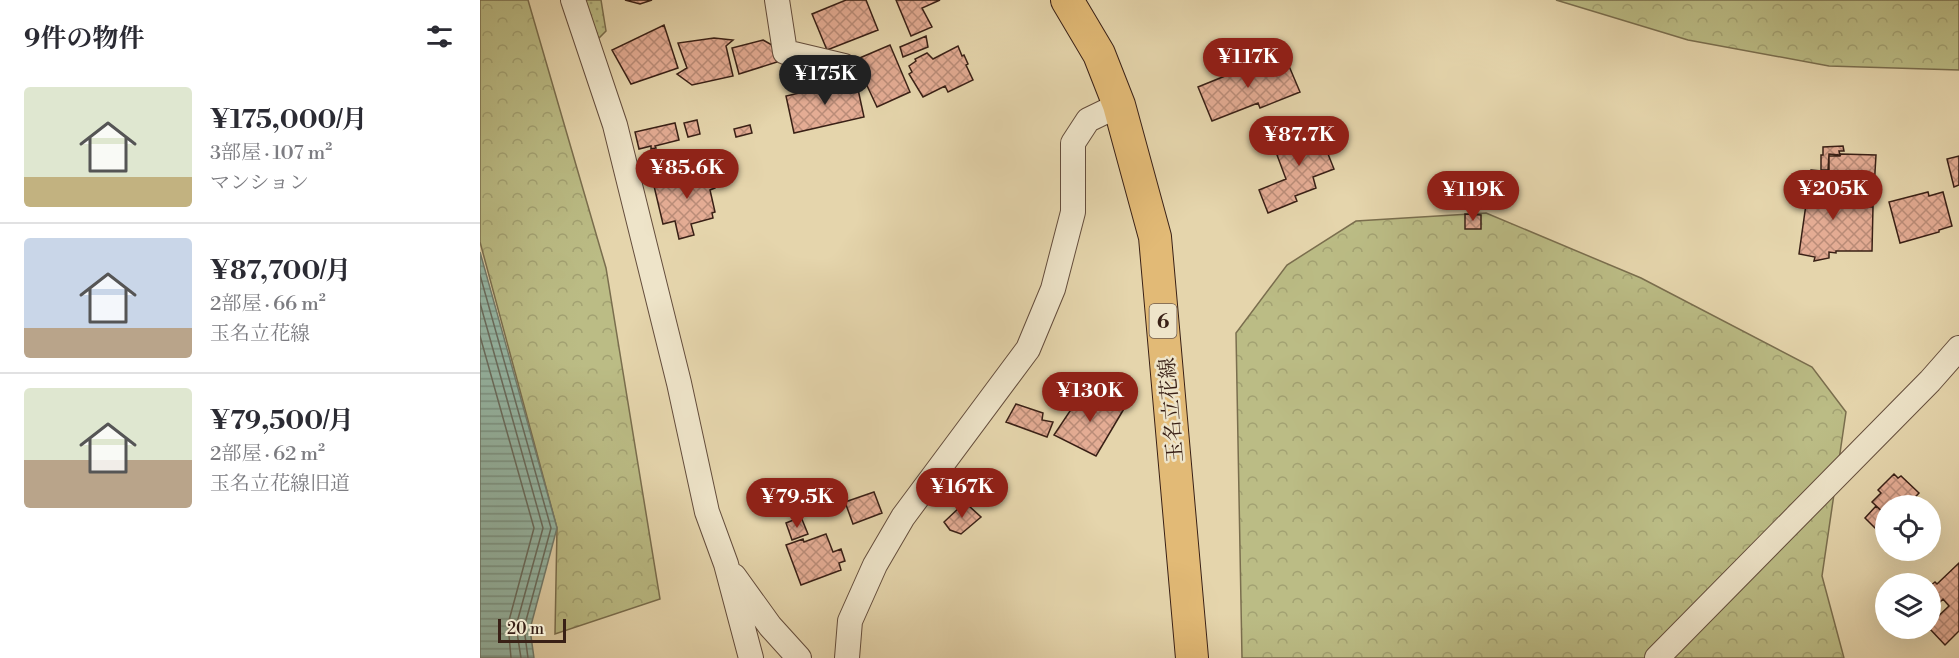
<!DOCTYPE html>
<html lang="ja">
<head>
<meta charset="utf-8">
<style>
	:root { --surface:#fff; --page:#f7f7f7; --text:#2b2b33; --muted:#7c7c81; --line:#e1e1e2; --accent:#8f2418 }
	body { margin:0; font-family:"Libre Bodoni","Noto Serif JP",serif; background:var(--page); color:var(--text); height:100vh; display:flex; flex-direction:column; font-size:22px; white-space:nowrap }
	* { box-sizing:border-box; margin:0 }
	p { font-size:20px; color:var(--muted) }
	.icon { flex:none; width:33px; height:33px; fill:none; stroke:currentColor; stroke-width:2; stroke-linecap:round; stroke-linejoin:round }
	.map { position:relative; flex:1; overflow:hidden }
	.details { display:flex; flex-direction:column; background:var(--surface); width:480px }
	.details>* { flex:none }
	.tools { position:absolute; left:1395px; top:495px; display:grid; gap:12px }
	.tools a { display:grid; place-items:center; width:66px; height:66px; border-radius:50%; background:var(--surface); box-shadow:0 6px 24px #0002; font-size:30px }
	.scale { position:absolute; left:18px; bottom:15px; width:68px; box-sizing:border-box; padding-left:6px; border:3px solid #392016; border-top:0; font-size:16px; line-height:21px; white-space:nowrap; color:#392016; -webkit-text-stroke:4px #eee4c9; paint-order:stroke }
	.price { position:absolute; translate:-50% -51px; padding:0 14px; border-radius:21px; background:var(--accent); color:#fff; font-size:20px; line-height:39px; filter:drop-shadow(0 2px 3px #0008) }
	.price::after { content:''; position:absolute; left:50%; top:36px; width:18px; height:14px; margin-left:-9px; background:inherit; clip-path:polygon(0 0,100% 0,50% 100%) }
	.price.active { background:#222; color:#fff }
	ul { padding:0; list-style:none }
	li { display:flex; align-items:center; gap:18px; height:150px; padding:0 24px }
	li+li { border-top:2px solid var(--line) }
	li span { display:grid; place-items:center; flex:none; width:168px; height:120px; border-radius:6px; color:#555 }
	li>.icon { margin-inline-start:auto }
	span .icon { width:72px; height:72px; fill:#fffc; stroke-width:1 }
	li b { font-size:26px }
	h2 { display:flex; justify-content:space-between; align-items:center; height:72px; padding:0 24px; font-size:26px }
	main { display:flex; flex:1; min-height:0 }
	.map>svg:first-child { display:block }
	.grass { fill:url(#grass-dots); stroke:#7a6e4e; stroke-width:1.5 }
	.forest { fill:url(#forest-crowns); stroke:#7a6e4e; stroke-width:1.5 }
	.water { fill:url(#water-rules); stroke:#717c6e; stroke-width:1.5 }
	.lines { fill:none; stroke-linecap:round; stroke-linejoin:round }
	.shore { stroke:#686c5f; stroke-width:1.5 }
	.building { fill:url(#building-cross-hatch); stroke:#392016; stroke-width:1.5 }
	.minor-casing { stroke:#644d3c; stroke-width:26 }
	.major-casing { stroke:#392016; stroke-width:34 }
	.minor { stroke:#eee4c9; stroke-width:24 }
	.major { stroke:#e2ba76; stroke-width:32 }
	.labels { text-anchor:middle; stroke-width:5; stroke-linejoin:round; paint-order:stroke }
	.shield { fill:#eee4c9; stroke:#6f5b4c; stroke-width:1.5 }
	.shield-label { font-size:20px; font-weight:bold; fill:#392016 }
	.street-label { font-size:21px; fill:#392016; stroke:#eee4c9 }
</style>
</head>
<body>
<main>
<section class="details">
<h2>9件の物件<svg class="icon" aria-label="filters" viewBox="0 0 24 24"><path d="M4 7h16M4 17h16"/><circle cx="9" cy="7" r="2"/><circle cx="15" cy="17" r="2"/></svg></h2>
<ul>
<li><span style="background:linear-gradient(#dfe7d0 75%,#c2b280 0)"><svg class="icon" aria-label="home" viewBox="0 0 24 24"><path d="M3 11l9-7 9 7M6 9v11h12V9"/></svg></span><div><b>¥175,000/月</b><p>3部屋 · 107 m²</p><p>マンション</p></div></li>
<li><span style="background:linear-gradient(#c9d6e8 75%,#b9a48a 0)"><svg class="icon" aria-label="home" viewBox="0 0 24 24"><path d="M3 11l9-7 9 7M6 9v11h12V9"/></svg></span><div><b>¥87,700/月</b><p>2部屋 · 66 m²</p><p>玉名立花線</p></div></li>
<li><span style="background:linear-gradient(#dfe7d0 60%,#b9a48a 0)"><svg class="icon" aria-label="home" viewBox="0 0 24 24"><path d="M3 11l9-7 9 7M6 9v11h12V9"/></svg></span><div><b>¥79,500/月</b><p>2部屋 · 62 m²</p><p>玉名立花線旧道</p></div></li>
</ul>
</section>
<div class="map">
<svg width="1479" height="658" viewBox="0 0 1479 658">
	<defs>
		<pattern id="grass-dots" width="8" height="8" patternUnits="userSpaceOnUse" patternTransform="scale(1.5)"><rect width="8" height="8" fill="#bbbc85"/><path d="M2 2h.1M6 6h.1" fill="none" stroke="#a2a172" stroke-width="1.8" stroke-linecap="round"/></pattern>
		<pattern id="forest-crowns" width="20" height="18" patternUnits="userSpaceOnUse" patternTransform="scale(1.5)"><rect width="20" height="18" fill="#bbbc85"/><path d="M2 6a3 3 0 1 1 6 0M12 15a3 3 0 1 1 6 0" fill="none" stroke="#a2a172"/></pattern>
		<pattern id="water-rules" width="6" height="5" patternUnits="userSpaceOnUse" patternTransform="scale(1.5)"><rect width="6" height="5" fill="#96b9a8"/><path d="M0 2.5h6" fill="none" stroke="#7b9688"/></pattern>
		<pattern id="building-cross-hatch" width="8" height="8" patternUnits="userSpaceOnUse" patternTransform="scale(1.5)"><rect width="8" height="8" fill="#e4ac94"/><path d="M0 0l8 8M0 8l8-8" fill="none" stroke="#ba8c78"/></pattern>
	</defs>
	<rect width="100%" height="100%" fill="#e5d5ac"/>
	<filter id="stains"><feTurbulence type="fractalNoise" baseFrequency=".00333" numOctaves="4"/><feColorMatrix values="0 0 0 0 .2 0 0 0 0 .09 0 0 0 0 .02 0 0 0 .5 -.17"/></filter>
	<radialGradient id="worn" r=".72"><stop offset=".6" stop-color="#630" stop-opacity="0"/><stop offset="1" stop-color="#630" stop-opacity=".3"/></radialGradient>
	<path class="grass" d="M101 0H121L126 31 115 42Z"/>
	<path class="forest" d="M0 0H48L126 268 180 599 75 634 77 528 0 242Z
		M1076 0H1479V70L1349 66 1208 40Z
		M1006 213 1161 278 1332 367 1366 412 1342 576 1364 658H762L756 333 807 265 876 221Z"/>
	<path class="water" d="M0 252 77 528 50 629 54 658H0Z"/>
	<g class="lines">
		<path class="shore" d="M0 275 71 528 44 628 48 658
			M0 303 63 528 36 626 41 658
			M0 336 54 528 28 624 31 658"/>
	</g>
	<path class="building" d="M145 0H172L160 4Z
		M366 0H386L398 30 347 50 332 14Z
		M416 0H460L442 8 452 27 431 36Z
		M184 25 198 68 151 84 132 50Z
		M446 36 448 47 423 57 420 47Z
		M234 38 253 40 246 46 253 76 212 85 197 74 207 68 198 43Z
		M283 40 292 45 297 62 259 74 252 48Z
		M410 45 430 92 397 107 375 60Z
		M478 46 482 56 484 55 488 64 486 65 493 80 468 92 465 86 443 97 429 74 432 72 429 66 436 61 435 59 447 53 453 59Z
		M806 59 820 92 780 108 778 103 732 121 718 87 745 76 744 73 755 69V71L780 62 782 69Z
		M376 80 384 117 314 133 306 96Z
		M834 119 854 169 833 177 836 188 815 196 817 201 788 213 779 190 806 179 797 155 818 146 810 128Z
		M217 120 220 134 208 137 204 123Z
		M195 123 199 140 175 146 176 148 171 149V146L159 149 155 132Z
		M270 125 272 133 256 137 254 129Z
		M1363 146 1364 151H1359L1360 155 1349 154 1348 170H1341V155H1343V147Z
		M1361 154 1396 155 1393 206 1373 205 1374 192H1363L1362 180 1357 178 1358 172H1349V156H1360Z
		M1479 156V185L1474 187 1467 159Z
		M175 163 178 171 173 172 171 164Z
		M222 168 223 172H225L231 171 235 188 230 190 235 212 232 213 233 218 211 224 214 235 199 239 195 221 183 224 174 186 195 181 194 178H198L197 174Z
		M1331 170 1341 171V174L1344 175V178L1355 180 1354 192 1372 194V206L1393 207 1392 251H1356V253L1349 252V258L1334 261 1335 257 1319 254 1328 190H1325L1326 177 1330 178Z
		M1448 192 1449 196 1463 192 1472 226 1459 230V232L1420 243 1409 202Z
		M985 214 1001 215V229H985Z
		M607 392 645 407 616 456 574 435 602 393 605 395Z
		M536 404 563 413 562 420 573 422 567 437 526 422Z
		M1414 474 1418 478 1421 476 1439 493 1427 506H1406V515L1392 502 1401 493 1398 490Z
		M394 492 402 513 373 524 365 502Z
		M481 506H489L501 517 481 534 470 530 464 522Z
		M1396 506 1406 515V519L1396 529 1385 518Z
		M321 517 328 534 312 540 306 523Z
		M346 534 353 552 361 549 365 561 359 563 361 570 321 585 306 545 323 539 324 542Z
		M1479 563V631L1465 645 1449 628H1450V624L1469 606 1463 599 1458 604 1450 597V586L1455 582 1457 584Z"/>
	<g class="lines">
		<g class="minor-casing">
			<path id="minor" d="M93 0 135 125 199 383 227 512 246 564 271 658
				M297 0 305 52 364 66
				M254 576 290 626 319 658
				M367 658 370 621 395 565 423 517 548 349 573 289 593 212V143L608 120 639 105
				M1177 658 1450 381 1479 348"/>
		</g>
		<g class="major-casing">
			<path id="major" d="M587 0 619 54 639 105 675 237 712 658"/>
		</g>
		<use href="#minor" class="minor"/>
		<use href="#major" class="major"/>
	</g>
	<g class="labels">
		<rect class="shield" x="669.5" y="304" width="27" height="34" rx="4.5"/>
		<g class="shield-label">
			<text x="683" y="328">6</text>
		</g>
		<g class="street-label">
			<text transform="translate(691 410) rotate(-95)" y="7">玉名立花線</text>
		</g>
	</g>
	<rect width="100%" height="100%" filter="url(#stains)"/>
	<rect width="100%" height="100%" fill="url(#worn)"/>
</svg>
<div class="tools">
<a><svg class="icon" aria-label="locate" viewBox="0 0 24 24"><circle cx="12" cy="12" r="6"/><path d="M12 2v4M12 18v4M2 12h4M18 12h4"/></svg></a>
<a><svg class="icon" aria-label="layers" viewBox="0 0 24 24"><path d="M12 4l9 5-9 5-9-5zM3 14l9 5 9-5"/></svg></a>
</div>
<div class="scale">20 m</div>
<b class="price" style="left:768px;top:89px">¥117K</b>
<b class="price active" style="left:345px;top:106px">¥175K</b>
<b class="price" style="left:819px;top:167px">¥87.7K</b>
<b class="price" style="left:207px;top:200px">¥85.6K</b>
<b class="price" style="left:1353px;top:221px">¥205K</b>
<b class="price" style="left:993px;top:222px">¥119K</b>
<b class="price" style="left:610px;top:423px">¥130K</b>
<b class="price" style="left:482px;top:519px">¥167K</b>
<b class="price" style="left:317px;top:529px">¥79.5K</b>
</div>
</main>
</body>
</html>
